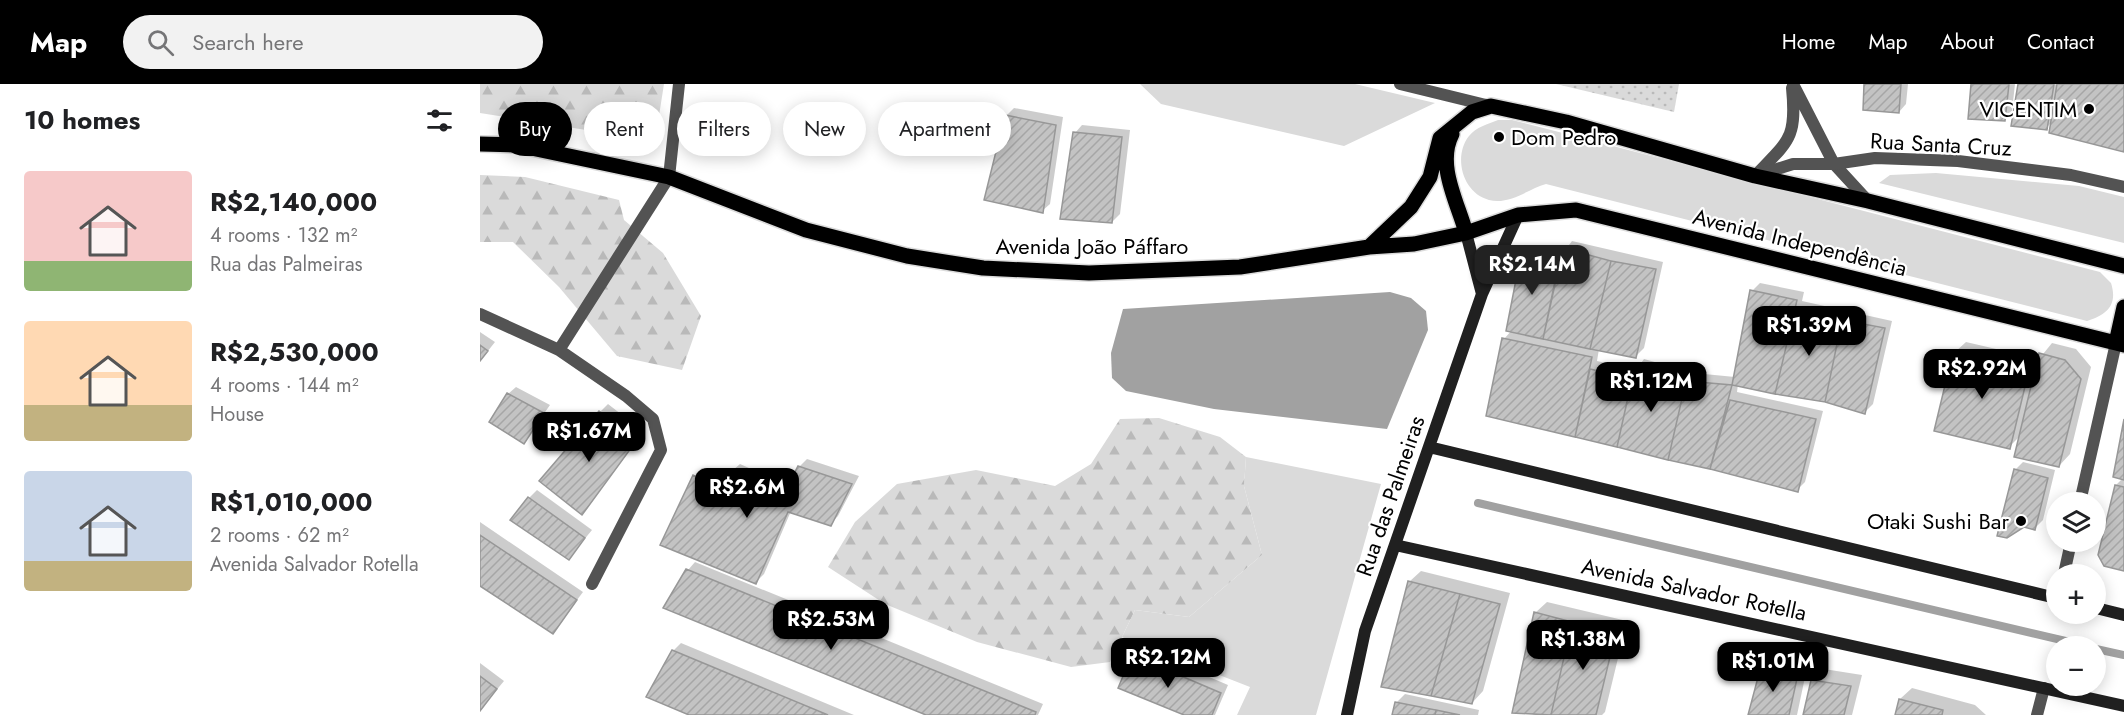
<!DOCTYPE html>
<html lang="en">
<head>
<meta charset="utf-8">
<style>
	:root { --surface:#fff; --page:#f2f2f2; --text:#202124; --muted:#757577; --accent:#000 }
	body { margin:0; font-family:Jost,sans-serif; background:var(--page); color:var(--text); height:100vh; display:flex; flex-direction:column; font-size:22px; white-space:nowrap }
	* { box-sizing:border-box; margin:0 }
	p { font-size:20px; color:var(--muted) }
	.icon { flex:none; width:33px; height:33px; fill:none; stroke:currentColor; stroke-width:2; stroke-linecap:round; stroke-linejoin:round }
	.map { position:relative; flex:1; overflow:hidden }
	.sheet { display:flex; flex-direction:column; background:var(--surface); width:480px }
	.sheet>* { flex:none }
	.banner { position:absolute; left:18px; top:18px; width:570px; height:54px; display:flex; gap:12px }
	.controls { position:absolute; left:1566px; top:408px; display:grid; gap:12px }
	.controls a { display:grid; place-items:center; width:60px; height:60px; border-radius:50%; background:var(--surface); box-shadow:0 3px 15px #0003; font-size:30px }
	.price { position:absolute; translate:-50% -51px; padding:0 14px; border-radius:12px; background:var(--accent); color:#fff; font-size:20px; line-height:39px; filter:drop-shadow(0 2px 3px #0008) }
	.price::after { content:''; position:absolute; left:50%; top:36px; width:18px; height:14px; margin-left:-9px; background:inherit; clip-path:polygon(0 0,100% 0,50% 100%) }
	.price.selected { background:#222; color:#fff }
	ul { padding:0; list-style:none }
	li { display:flex; align-items:center; gap:18px; height:150px; padding:0 24px }
	li span { display:grid; place-items:center; flex:none; width:168px; height:120px; border-radius:6px; color:#555 }
	li>.icon { margin-inline-start:auto }
	span .icon { width:72px; height:72px; fill:#fffc; stroke-width:1 }
	li b { font-size:26px }
	h2 { display:flex; justify-content:space-between; align-items:center; height:72px; padding:0 24px; font-size:26px }
	.chip { padding:0 21px; border-radius:27px; background:var(--surface); box-shadow:0 3px 15px #0003; font-size:21px; line-height:54px }
	.chip.selected { background:var(--accent); color:#fff }
	header { display:flex; align-items:center; gap:36px; box-sizing:border-box; height:84px; padding:0 30px; background:var(--accent); color:#fff }
	header strong { font-size:28px }
	nav { display:flex; gap:33px; margin-inline-start:auto; font-size:21px }
	.search { width:420px; height:54px; background:var(--page); display:flex; align-items:center; gap:15px; box-sizing:border-box; padding:0 21px; border-radius:33px; color:var(--muted); font-size:22px }
	main { display:flex; flex:1; min-height:0 }
	.map>svg:first-child { display:block }
	.grass { fill:#dadada }
	.forest { fill:url(#forest-firs) }
	.park { fill:url(#park-dots) }
	.water { fill:#a1a1a1 }
	.shadow { fill:#0003 }
	.lines { fill:none; stroke-linecap:round; stroke-linejoin:round }
	.stream { stroke:#a1a1a1; stroke-width:8 }
	.building { fill:url(#building-hatch); stroke:#979797; stroke-width:1.5 }
	.primary-casing { stroke:#dbdbdb; stroke-width:18 }
	.lane { stroke:#535353; stroke-width:12 }
	.street { stroke:#535353; stroke-width:12 }
	.secondary { stroke:#202020; stroke-width:12 }
	.primary { stroke:#000; stroke-width:15 }
	.poi-dot { fill:#000; stroke:#fff; stroke-width:2 }
	.labels { text-anchor:middle; stroke-width:4.5; stroke-linejoin:round; paint-order:stroke }
	.poi-label { font-size:22px; fill:#000; stroke:#fff; text-anchor:end }
	.street-label { font-size:22px; fill:#000; stroke:#fff }
</style>
</head>
<body>
<header>
<strong>Map</strong>
<div class="search"><svg class="icon" aria-label="search" viewBox="0 0 24 24"><circle cx="10" cy="10" r="6"/><path d="M15 15l6 6"/></svg>Search here</div>
<nav><a>Home</a><a>Map</a><a>About</a><a>Contact</a></nav>
</header>
<main>
<section class="sheet">
<h2>10 homes<svg class="icon" aria-label="filters" viewBox="0 0 24 24"><path d="M4 7h16M4 17h16"/><circle cx="9" cy="7" r="2"/><circle cx="15" cy="17" r="2"/></svg></h2>
<ul>
<li><span style="background:linear-gradient(#f6c9c9 75%,#8fb573 0)"><svg class="icon" aria-label="home" viewBox="0 0 24 24"><path d="M3 11l9-7 9 7M6 9v11h12V9"/></svg></span><div><b>R$2,140,000</b><p>4 rooms · 132 m²</p><p>Rua das Palmeiras</p></div></li>
<li><span style="background:linear-gradient(#ffd9b3 70%,#c2b280 0)"><svg class="icon" aria-label="home" viewBox="0 0 24 24"><path d="M3 11l9-7 9 7M6 9v11h12V9"/></svg></span><div><b>R$2,530,000</b><p>4 rooms · 144 m²</p><p>House</p></div></li>
<li><span style="background:linear-gradient(#c9d6e8 75%,#c2b280 0)"><svg class="icon" aria-label="home" viewBox="0 0 24 24"><path d="M3 11l9-7 9 7M6 9v11h12V9"/></svg></span><div><b>R$1,010,000</b><p>2 rooms · 62 m²</p><p>Avenida Salvador Rotella</p></div></li>
</ul>
</section>
<div class="map">
<svg width="1644" height="631" viewBox="0 0 1644 631">
	<defs>
		<pattern id="forest-firs" width="22" height="20" patternUnits="userSpaceOnUse" patternTransform="scale(1.5)"><rect width="22" height="20" fill="#dadada"/><path d="M5 1l3.5 6h-7zM16 11l3.5 6h-7z" fill="#b9b9b9"/></pattern>
		<pattern id="park-dots" width="8" height="8" patternUnits="userSpaceOnUse" patternTransform="scale(1.5)"><rect width="8" height="8" fill="#dadada"/><path d="M2 2h.1M6 6h.1" fill="none" stroke="#b9b9b9" stroke-width="1.8" stroke-linecap="round"/></pattern>
		<pattern id="building-hatch" width="6" height="6" patternUnits="userSpaceOnUse" patternTransform="scale(1.5)"><rect width="6" height="6" fill="#c3c3c3"/><path d="M-1 1l2-2M0 6l6-6M5 7l2-2" fill="none" stroke="#a6a6a6"/></pattern>
	</defs>
	<rect width="100%" height="100%" fill="#fff"/>
	<path class="grass" d="M660 0H875L955 19 864 62 681 20Z
		M1018 36H1032L1620 188 1631 199C1638 221 1627 231 1607 237L1066 100C1048 105 1030 121 1009 116 982 109 973 72 989 52 996 43 1008 40 1018 36Z
		M1456 89 1599 102 1644 113V159L1399 99 1410 91Z
		M766 373 901 400 836 631H757L770 603 642 553 655 526 709 533 782 471 764 402Z"/>
	<path class="forest" d="M0 0H184L175 57 0 29Z
		M0 91 45 93 139 116 144 136 183 169 221 232 202 286 137 272 79 203 33 158H0Z
		M679 334 740 353 766 373 764 402 782 471 709 533 655 526 630 578 591 583 497 558 405 520 348 483 375 438 417 400 496 386 575 402 611 380 640 335Z"/>
	<path class="park" d="M1076 0H1199L1194 28Z"/>
	<path class="water" d="M910 208 931 214 946 227 948 246 907 345 734 325 646 307 632 294 631 269 643 225Z"/>
	<path class="shadow" d="M1385 0H1428L1426 20 1419 28Z
		M1493 0H1535L1532 27 1525 35Z
		M1540 0H1644V66L1572 38 1566 44Z
		M534 24 583 33 570 120 562 127 526 32Z
		M602 41 650 46 640 130 632 138 595 49Z
		M1092 157 1183 178 1164 264 1156 272 1119 265 1117 277 1156 286 1164 275 1214 289 1255 293 1272 207 1280 199 1324 208 1322 217 1412 237 1393 320 1385 328 1346 317 1258 300 1257 308 1343 327 1325 398 1317 406 1008 331 1024 255 1032 246 1043 171 1050 163 1083 169Z
		M0 248 15 258 0 277Z
		M1486 258 1559 275 1572 259 1596 265 1611 283 1590 370 1579 382 1540 352 1529 363 1474 269Z
		M36 303 70 321 44 358 28 310Z
		M128 320 164 348 102 429 120 328Z
		M1644 342V485L1636 401 1643 394Z
		M327 375 379 392 358 432 350 440 311 427 284 490 276 498 215 392 222 384 248 398 252 387 260 380 309 402 319 383Z
		M1543 378 1575 386 1563 436 1555 444 1535 386Z
		M57 406 112 446 89 474 49 414Z
		M0 438 103 508 73 548 0 500Z
		M215 478 563 620 558 631H450L208 486Z
		M941 487 1030 509 1003 607 992 619 929 498Z
		M1067 518 1147 537 1125 628 1122 631H1058L1034 627 1055 529Z
		M201 559 374 631H213L193 567Z
		M661 564 748 601 735 631H708L640 603 653 571Z
		M1293 571 1328 579 1317 631H1270L1282 583Z
		M0 579 24 597 0 626Z
		M1344 585 1382 591 1372 631H1325L1333 597Z
		M1432 604 1495 621 1506 631H1417L1420 615Z
		M925 610 999 626 998 631H914L917 618Z"/>
	<g class="lines">
		<path class="stream" d="M998 419 1607 562
			M1616 565 1644 571"/>
	</g>
	<path class="building" d="M1384 0H1421L1419 29 1383 26Z
		M1491 0H1529L1525 37 1488 35Z
		M1538 0H1574L1567 46 1531 42Z
		M1577 0H1644V68L1569 49Z
		M525 31 576 41 563 129 504 116Z
		M593 48 642 53 632 139 580 135Z
		M1083 164 1131 177 1110 265 1063 255Z
		M1041 170 1079 178 1063 255 1026 247Z
		M1131 177 1176 185 1156 274 1110 265Z
		M1270 206 1317 216 1295 310 1252 301Z
		M1315 225 1362 236 1345 318 1295 310Z
		M1362 236 1405 244 1385 330 1345 318Z
		M1022 254 1112 273 1095 353 1006 332Z
		M0 261 8 267 0 277Z
		M1473 268 1549 286 1530 365 1454 347Z
		M1559 269 1585 276 1601 295 1579 383 1534 373Z
		M1155 282 1206 297 1188 376 1137 363Z
		M1110 285 1152 295 1137 363 1095 353Z
		M1206 297 1252 301 1230 385 1188 376Z
		M27 309 64 329 44 360 9 338Z
		M1250 316 1336 335 1318 408 1230 385Z
		M119 327 157 356 102 431 59 397Z
		M1644 335V396L1633 393Z
		M318 382 372 400 351 442 308 428 276 500 180 461 213 391 243 406 251 386 303 411Z
		M1534 385 1568 394 1555 446 1544 443 1527 454 1517 452Z
		M1635 401 1644 403V487L1624 482 1618 471Z
		M48 413 105 454 89 476 30 436Z
		M0 451 97 516 73 550 0 502Z
		M206 485 556 628 555 631H446L183 524Z
		M928 497 980 510 951 612 901 603Z
		M980 510 1020 520 992 620 951 612Z
		M1054 528 1092 538 1071 631 1032 629Z
		M1092 538 1136 548 1116 631H1071Z
		M192 566 348 631H209L166 613Z
		M652 571 741 609 732 631H704L638 604Z
		M1281 582 1318 590 1309 631H1268Z
		M0 592 17 605 0 627Z
		M1331 596 1371 602 1364 631H1323Z
		M1419 615 1463 626 1462 631H1415Z
		M915 618 956 626 955 631H912Z
		M956 626 980 631H955Z"/>
	<g class="lines">
		<g class="primary-casing">
			<path id="primary" d="M972 50C956 81 978 119 986 149
				M0 60 37 61 189 93 326 146 427 172 503 184 609 189 760 183 889 163 934 160 986 149 1038 131 1096 126 1644 261
				M889 163 931 123 950 93 960 54 992 28 1011 22 1086 38 1275 92 1388 117 1644 182
				M1636 259 1644 223"/>
		</g>
		<path class="lane" d="M1313 0 1354 80 1388 117
			M1275 92C1309 56 1317 55 1312 4"/>
		<path class="street" d="M920 0 1010 22
			M1275 92 1313 80H1354L1395 74 1478 77 1591 91 1644 103
			M0 230 79 266 146 312 173 335 181 366 112 500
			M79 266 189 93 199 0
			M1600 418 1636 259
			M1584 490 1591 458
			M1557 631 1564 604"/>
		<path class="secondary" d="M986 149 1002 210
			M949 363 1576 514
			M915 461 1644 622
			M1616 524 1644 531
			M867 631 885 547 1002 210 1038 131"/>
		<use href="#primary" class="primary"/>
	</g>
	<g class="poi-dot">
		<circle cx="1609" cy="25" r="6"/>
		<circle cx="1019" cy="53" r="6"/>
		<circle cx="1541" cy="437" r="6"/>
	</g>
	<g class="labels">
		<g class="poi-label">
			<text x="1597" y="33">VICENTIM</text>
			<text x="1031" y="61" text-anchor="start">Dom Pedro</text>
			<text x="1529" y="445">Otaki Sushi Bar</text>
		</g>
		<g class="street-label">
			<text transform="translate(1461 60) rotate(3)" y="8">Rua Santa Cruz</text>
			<text transform="translate(1320 158) rotate(14)" y="8">Avenida Independência</text>
			<text x="612" y="170">Avenida João Páffaro</text>
			<text transform="translate(910 412) rotate(-71)" y="8">Rua das Palmeiras</text>
			<text transform="translate(1214 505) rotate(12)" y="8">Avenida Salvador Rotella</text>
		</g>
	</g>
</svg>
<div class="controls">
<a><svg class="icon" aria-label="layers" viewBox="0 0 24 24"><path d="M12 4l9 5-9 5-9-5zM3 14l9 5 9-5"/></svg></a>
<a>+</a>
<a>−</a>
</div>
<b class="price selected" style="left:1052px;top:212px">R$2.14M</b>
<b class="price" style="left:1329px;top:273px">R$1.39M</b>
<b class="price" style="left:1502px;top:316px">R$2.92M</b>
<b class="price" style="left:1171px;top:329px">R$1.12M</b>
<b class="price" style="left:109px;top:379px">R$1.67M</b>
<b class="price" style="left:267px;top:435px">R$2.6M</b>
<b class="price" style="left:351px;top:567px">R$2.53M</b>
<b class="price" style="left:1103px;top:587px">R$1.38M</b>
<b class="price" style="left:688px;top:605px">R$2.12M</b>
<b class="price" style="left:1293px;top:609px">R$1.01M</b>
<div class="banner">
<a class="chip selected">Buy</a>
<a class="chip">Rent</a>
<a class="chip">Filters</a>
<a class="chip">New</a>
<a class="chip">Apartment</a>
</div>
</div>
</main>
</body>
</html>
